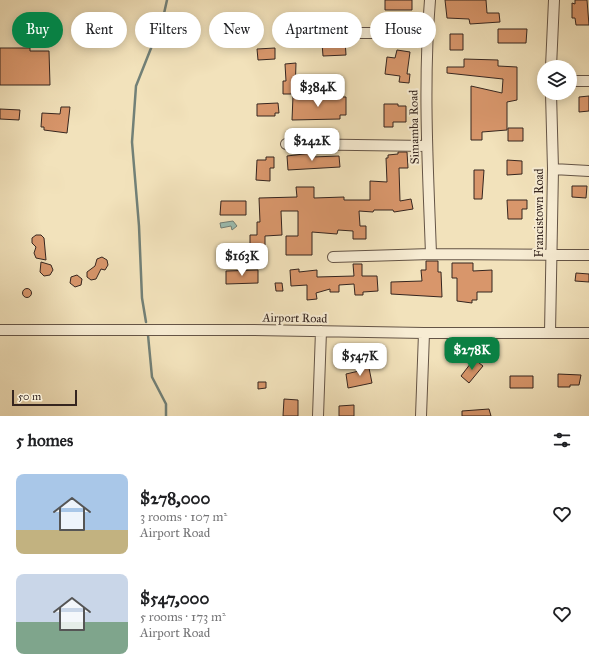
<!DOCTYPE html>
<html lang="en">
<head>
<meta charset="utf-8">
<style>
	:root { --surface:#fff; --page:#f6f6f6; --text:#202124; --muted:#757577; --accent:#0b8043 }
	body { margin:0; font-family:"IM FELL Great Primer",serif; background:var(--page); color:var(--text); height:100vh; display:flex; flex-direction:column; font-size:15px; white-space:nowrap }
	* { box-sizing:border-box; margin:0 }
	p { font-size:13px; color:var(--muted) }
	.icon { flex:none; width:22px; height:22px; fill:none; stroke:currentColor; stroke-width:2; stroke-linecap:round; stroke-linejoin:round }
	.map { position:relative; height:416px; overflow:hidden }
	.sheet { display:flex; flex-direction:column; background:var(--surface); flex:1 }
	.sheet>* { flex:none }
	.hud { position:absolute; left:12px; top:12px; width:565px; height:36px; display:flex; gap:8px }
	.fabs { position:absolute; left:537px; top:60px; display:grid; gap:8px }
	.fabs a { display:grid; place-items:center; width:40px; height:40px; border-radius:50%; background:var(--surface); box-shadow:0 2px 10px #0003; font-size:20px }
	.scale { position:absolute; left:12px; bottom:10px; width:65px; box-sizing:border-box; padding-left:4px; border:2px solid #35251f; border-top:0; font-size:11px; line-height:14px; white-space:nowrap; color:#35251f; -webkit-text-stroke:3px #f7ecd3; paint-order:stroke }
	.price { position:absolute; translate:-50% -34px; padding:0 9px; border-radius:8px; background:#fff; color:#222; font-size:13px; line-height:26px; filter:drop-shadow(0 1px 2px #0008) }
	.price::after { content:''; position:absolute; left:50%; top:24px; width:12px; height:9px; margin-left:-6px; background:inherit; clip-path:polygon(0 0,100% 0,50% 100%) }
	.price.active { background:var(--accent); color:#fff }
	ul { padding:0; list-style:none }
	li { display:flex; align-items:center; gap:12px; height:100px; padding:0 16px }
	li span { display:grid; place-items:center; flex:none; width:112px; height:80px; border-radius:8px; color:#555 }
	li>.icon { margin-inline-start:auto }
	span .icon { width:48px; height:48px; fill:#fffc; stroke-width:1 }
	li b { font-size:17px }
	h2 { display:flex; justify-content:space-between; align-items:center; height:48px; padding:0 16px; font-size:17px }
	.tag { padding:0 14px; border-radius:18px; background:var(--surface); box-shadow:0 2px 10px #0003; font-size:14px; line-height:36px }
	.tag.active { background:var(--accent); color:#fff }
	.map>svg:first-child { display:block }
	.water { fill:#9bbdb1; stroke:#728077 }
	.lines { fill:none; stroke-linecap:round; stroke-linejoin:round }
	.stream { stroke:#728077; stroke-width:2.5 }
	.building { fill:#d8966b; stroke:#35251f }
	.minor-casing { stroke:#645446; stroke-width:12 }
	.minor { stroke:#f7ecd3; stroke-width:10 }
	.labels { text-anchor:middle; stroke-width:4; stroke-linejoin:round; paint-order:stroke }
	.street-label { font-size:12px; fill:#35251f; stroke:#f7ecd3 }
</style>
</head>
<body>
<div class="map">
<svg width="589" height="416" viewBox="0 0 589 416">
	<rect width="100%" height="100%" fill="#f2e2bb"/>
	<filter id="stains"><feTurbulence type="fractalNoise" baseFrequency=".005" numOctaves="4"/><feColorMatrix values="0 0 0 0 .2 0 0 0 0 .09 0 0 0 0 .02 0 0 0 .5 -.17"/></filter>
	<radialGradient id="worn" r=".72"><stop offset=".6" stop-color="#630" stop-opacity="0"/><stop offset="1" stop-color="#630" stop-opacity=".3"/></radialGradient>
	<path class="water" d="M233 221 237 226 232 230 231 226 221 228 220 223Z"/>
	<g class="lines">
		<path class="stream" d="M146 322 142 298 139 226 132 142 136 86 163 18 167 0
			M148 335 152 377 166 404V416"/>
	</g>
	<path class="building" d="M385 0H412V10H385Z
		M445 0H486L487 13H499L500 22 470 24 469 19 447 18Z
		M575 0H587L589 25H576L575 18H572V3L575 4Z
		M498 29H527L526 43H498Z
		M450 34H463V50H450Z
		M334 40H345L346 55 323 56 322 43H334Z
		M0 48H30V51H49L50 85H0Z
		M275 48V59L258 60 257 49Z
		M397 50 410 52 407 74H410L409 83 399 82 400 76 385 74 387 57 395 58Z
		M464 59 498 60V66L517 67V100L507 102V130L482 132V140H471V86L502 93 503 79 447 73V67H464Z
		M296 63 295 94H283V81H286L285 64Z
		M293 96 346 97V115H340V119L292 120Z
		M589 96V111L579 112V97Z
		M278 103 279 113H275V116H257V104Z
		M384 104H398V106H406V122H393V127H384Z
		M61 107H70L67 133 44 130V127H41L42 113 60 114Z
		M0 109 20 110 19 120 0 119Z
		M508 128H523V141H508Z
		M398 152H407L408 168H399L400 201 411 199 413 209 394 212 393 210H374L373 212 359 211 360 226H366V239H353V231L338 230 337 234 312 232V255H286V236H298V211H281L282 235 265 236V249H250V235H257V222H260L259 198 297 197 296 187H314V198L344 197V200H370V181L387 182 386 158H388V155L398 154Z
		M312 153V157L339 156 340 167 288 170 287 156Z
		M266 157H274V168H270V181L256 180 257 160H266Z
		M507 160 522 161V174L507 175Z
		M474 170H484L482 199H474Z
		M572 186H587L586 198 572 197Z
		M507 200H527V209H522V219H508Z
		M221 201H246V215H220Z
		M36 235H41L44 238 46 260 36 258 34 253 36 247 32 243V238Z
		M102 257 107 260 108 265 105 270 101 269 96 279 91 280 87 277V272L95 266 97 259Z
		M426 261H438V272H441L442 297 391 294V282L422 281 421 270H426Z
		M41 262 51 265 53 270 50 275 44 276 40 272Z
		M452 263H473V271L492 270V292H477V300H472V303L457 301V278H452Z
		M353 264H362V276H377L378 291 363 292V295H355L354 284 339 285V292H330V289L316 293 317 299 307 300V285L291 286 290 270 299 269V272L317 270V277L354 276Z
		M258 270V283L226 284V271Z
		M576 273 589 274V282L575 281Z
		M77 275 82 279 81 285 75 287 70 283 71 277Z
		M275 283H282L283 291H276Z
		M22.5 293a4.5 4.5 0 1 1 9 0a4.5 4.5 0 1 1-9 0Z
		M474 359 483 366 469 383 461 376Z
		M368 363 372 383 348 388 346 374 359 371 358 365Z
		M558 374 581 375 579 385H570V387H558Z
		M510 376H533V388H510Z
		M258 382H266V388L258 389Z
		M284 399 298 400V416H283Z
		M354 405V416H339V406Z
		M489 409 491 416H462V411Z"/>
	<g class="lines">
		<g class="minor-casing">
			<path id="minor" d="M430 0C423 84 428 169 431 254
				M309 33H373L427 36
				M551 67 554 0
				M570 81H589
				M286 144 427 146
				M553 169 589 171
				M333 257 431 254 589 255
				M0 330H252L424 333H589
				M550 333 553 169 551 93
				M318 416 321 331
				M421 416 424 333"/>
		</g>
		<use href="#minor" class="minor"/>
	</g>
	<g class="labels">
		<g class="street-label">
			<text transform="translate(414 127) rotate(-91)" y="4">Simamba Road</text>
			<text transform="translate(539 213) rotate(-90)" y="4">Francistown Road</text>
			<text transform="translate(295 318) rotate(1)" y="4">Airport Road</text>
		</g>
	</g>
	<rect width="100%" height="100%" filter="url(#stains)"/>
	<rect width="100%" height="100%" fill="url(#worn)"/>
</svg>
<div class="fabs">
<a><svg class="icon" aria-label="layers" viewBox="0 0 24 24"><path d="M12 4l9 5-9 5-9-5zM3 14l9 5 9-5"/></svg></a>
</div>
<div class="scale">50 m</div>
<b class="price" style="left:318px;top:108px">$384K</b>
<b class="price" style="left:312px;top:162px">$242K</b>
<b class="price" style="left:242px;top:277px">$163K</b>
<b class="price active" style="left:472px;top:371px">$278K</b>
<b class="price" style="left:360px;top:377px">$547K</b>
<div class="hud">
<a class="tag active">Buy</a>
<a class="tag">Rent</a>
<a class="tag">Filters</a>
<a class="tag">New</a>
<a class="tag">Apartment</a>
<a class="tag">House</a>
</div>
</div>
<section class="sheet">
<h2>5 homes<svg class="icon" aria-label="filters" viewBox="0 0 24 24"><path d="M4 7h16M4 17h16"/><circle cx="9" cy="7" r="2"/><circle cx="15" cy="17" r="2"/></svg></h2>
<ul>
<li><span style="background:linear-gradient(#a9c7e8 70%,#c2b280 0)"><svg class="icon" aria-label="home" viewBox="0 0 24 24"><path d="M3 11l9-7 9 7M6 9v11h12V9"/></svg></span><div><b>$278,000</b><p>3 rooms · 107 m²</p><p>Airport Road</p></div><svg class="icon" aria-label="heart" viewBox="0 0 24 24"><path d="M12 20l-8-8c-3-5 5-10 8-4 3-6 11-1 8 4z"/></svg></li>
<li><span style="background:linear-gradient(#c9d6e8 60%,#7fa58c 0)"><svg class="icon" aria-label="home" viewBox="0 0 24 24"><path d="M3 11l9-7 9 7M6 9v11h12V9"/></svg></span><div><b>$547,000</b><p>5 rooms · 173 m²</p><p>Airport Road</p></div><svg class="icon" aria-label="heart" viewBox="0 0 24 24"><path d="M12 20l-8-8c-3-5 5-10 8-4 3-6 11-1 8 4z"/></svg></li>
</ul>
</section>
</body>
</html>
